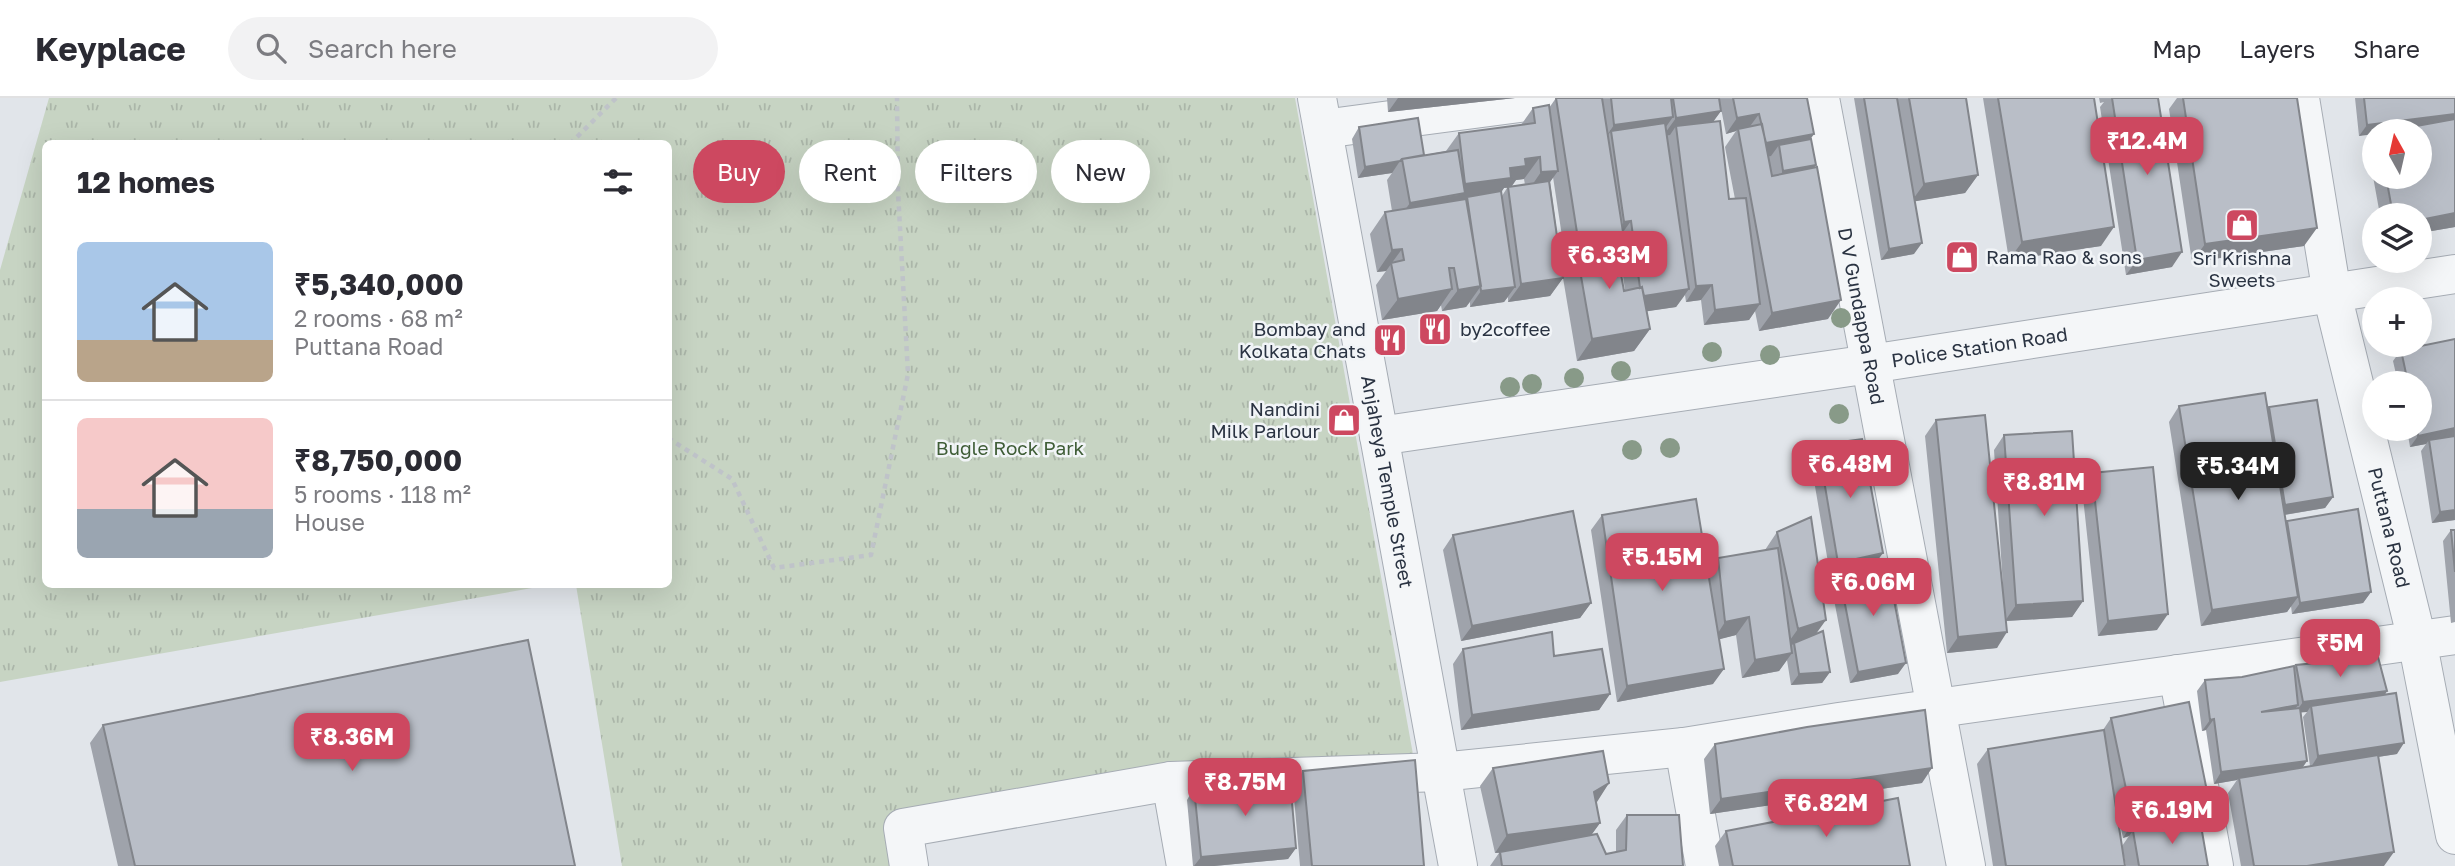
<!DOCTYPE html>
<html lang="en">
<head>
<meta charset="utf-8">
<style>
	:root { --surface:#fff; --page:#f2f2f3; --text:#2b2b33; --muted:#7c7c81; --line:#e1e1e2; --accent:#cd4860 }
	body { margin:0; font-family:"Golos Text",sans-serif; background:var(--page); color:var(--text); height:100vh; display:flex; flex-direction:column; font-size:26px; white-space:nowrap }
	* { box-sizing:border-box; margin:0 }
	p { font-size:23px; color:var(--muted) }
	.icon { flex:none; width:38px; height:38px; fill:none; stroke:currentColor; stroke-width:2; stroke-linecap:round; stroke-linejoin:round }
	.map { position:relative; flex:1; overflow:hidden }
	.panel { position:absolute; left:42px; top:42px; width:630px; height:448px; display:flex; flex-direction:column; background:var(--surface); border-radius:10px; box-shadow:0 7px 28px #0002 }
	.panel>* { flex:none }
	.top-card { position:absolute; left:693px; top:42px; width:665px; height:63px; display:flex; gap:14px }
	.needle { width:46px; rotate:352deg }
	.fabs { position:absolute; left:2362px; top:21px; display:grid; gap:14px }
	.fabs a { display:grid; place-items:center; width:70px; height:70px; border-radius:50%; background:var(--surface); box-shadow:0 7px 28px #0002; font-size:35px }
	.price { position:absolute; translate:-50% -60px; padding:0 16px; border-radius:14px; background:var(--accent); color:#fff; font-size:23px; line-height:46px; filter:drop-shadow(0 2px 4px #0008) }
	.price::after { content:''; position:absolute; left:50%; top:42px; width:21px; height:16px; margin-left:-10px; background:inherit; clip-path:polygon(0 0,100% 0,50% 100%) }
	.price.selected { background:#222; color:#fff }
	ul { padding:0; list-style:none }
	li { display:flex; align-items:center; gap:21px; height:175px; padding:0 35px }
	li+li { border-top:2px solid var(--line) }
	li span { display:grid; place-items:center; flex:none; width:196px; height:140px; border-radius:10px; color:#555 }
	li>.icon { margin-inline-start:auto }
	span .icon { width:84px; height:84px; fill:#fffc; stroke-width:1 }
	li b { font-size:30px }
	h2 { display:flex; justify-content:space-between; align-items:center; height:84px; padding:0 35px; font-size:30px }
	.pill { padding:0 24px; border-radius:32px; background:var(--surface); box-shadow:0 7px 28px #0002; font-size:24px; line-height:63px }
	.pill.selected { background:var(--accent); color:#fff }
	header { display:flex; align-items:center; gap:42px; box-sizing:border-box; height:98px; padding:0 35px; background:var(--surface); border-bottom:2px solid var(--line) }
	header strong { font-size:33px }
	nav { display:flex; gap:38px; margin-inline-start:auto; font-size:24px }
	.search { width:490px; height:63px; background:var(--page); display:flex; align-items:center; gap:18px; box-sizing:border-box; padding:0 24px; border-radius:38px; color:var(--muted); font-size:26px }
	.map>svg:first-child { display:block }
	.park { fill:url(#park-tufts) }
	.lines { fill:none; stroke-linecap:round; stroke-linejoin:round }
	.minor-casing { stroke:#a6acb4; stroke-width:40 }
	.path { stroke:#bfc3c9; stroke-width:4.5; stroke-dasharray:5 5; stroke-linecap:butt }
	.minor { stroke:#f4f6f8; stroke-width:38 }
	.tree { fill:#889a88 }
	.wall { fill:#9fa3ab; fill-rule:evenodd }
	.shaded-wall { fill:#82858b }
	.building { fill:#b9bec7; stroke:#82858b; stroke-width:2 }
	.labels { text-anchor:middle; stroke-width:5; stroke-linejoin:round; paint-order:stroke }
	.poi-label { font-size:19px; fill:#2a3342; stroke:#f1f4f7; text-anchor:start }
	.street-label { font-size:19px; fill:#2a3342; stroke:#f1f4f7 }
	.park-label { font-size:19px; fill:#3f5d37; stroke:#f1f4f7 }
</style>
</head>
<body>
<header>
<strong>Keyplace</strong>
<div class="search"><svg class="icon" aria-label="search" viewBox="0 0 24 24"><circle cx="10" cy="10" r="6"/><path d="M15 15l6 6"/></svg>Search here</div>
<nav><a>Map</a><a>Layers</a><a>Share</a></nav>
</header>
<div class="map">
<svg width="2455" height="768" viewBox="0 0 2455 768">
	<defs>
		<pattern id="park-tufts" width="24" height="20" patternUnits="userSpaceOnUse" patternTransform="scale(1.75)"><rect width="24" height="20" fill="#c7d4c3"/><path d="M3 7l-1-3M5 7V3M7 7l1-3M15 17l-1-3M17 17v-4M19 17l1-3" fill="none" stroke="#abb6a9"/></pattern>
	</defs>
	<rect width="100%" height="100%" fill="#e1e5ea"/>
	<path class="park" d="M49 0H1295L1414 662 888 722 895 768H622L576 487 668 486V46H46V486L549 487 0 584V172Z"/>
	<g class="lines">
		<g class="minor-casing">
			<g id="minor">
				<path id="s1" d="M1317 0 1458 768"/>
				<path id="s2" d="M1820 0 1966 768"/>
				<path id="s3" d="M2300 0 2332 196 2417 542 2455 737"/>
				<path d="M1323 31 1557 0"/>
				<path id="s4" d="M1379 338 1870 266 2455 176"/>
				<path d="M2178 576 2214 768"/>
				<path d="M1684 649 1705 768"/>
				<path d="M1171 683 1186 768"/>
				<path d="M909 768 903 730 1171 683 1441 674 1684 649 1839 624 2455 537"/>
			</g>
		</g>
		<path class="path" d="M570 46 616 0
			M668 340 732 381 774 470 871 457 908 276 898 93 897 0"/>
		<use href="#minor" class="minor"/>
	</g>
	<g class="tree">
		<circle cx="1841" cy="220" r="10"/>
		<circle cx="1712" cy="254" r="10"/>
		<circle cx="1770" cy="257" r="10"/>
		<circle cx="1621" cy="273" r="10"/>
		<circle cx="1574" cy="280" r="10"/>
		<circle cx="1532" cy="286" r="10"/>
		<circle cx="1510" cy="289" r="10"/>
		<circle cx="1839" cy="316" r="10"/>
		<circle cx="1670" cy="350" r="10"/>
		<circle cx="1632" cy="352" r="10"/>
	</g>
	<path class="wall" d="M1387 0H1515L1388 14Z
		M1556 0H1719L1721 13 1713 23 1729 101H1735L1725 49 1736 33 1726 36 1719 0H1807L1828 221 1759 233 1755 213 1749 222 1704 227 1701 202 1686 204 1685 197 1676 209 1647 213 1650 231 1634 253 1577 263 1563 180 1550 198 1508 204V199L1504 204 1470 209V204L1466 209 1442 213 1441 207 1437 213 1382 222 1376 187 1386 173 1377 174 1370 136 1385 114 1392 113 1387 82 1392 75 1358 80 1352 41 1359 29 1424 57 1446 53 1459 35 1521 27 1533 10H1549ZM1553 79 1565 158 1561 164 1550 84ZM1524 81 1525 87 1512 88 1516 82ZM1504 90H1507L1502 98 1501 94ZM1617 142H1618L1625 192 1624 193 1616 144Z
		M1854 0H1966L1978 77 1965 95 1915 103 1914 156 1881 162Z
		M1983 0H2094L2101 148 2009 162Z
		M2099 0H2158L2172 169 2126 177 2100 9 2104 4 2100 5Z
		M2177 0H2297L2304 148 2192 164 2169 11Z
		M2355 0H2455V129L2420 135V117H2380L2368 51 2375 40V79H2420V33H2375L2359 38Z
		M2455 241V422L2432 425 2421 353 2426 346 2410 349 2407 331H2420V285H2398L2393 263 2401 252Z
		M2179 308 2268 312 2269 309 2333 399 2325 410 2284 417 2286 425 2287 423 2371 494 2363 505 2292 516 2291 508 2287 514 2201 528 2169 324Z
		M1936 322 2003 488 1994 352 2004 337 2083 503 2072 519 2006 523 1997 550 1947 555 1925 338Z
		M1818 347 1875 466 1830 476 1810 359Z
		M2092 375 2157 532 2098 538 2082 390Z
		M1602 417 1708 474 1718 460 1765 452 1777 434 1830 574 1822 585 1791 587 1787 562 1779 573 1742 580 1736 537 1719 541 1713 586 1617 604 1591 432Z
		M2451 432H2455V524L2451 525 2443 443Z
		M1453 437 1591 505 1580 520 1461 543 1443 452Z
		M1839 475 1898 576 1850 585 1831 486Z
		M1463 551 1554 558 1610 596 1599 612 1461 632 1453 566Z
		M2296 567 2387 593 2385 597 2397 656 2378 659 2384 768H2241L2228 695 2237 682 2214 686 2206 632 2202 633 2197 593 2205 582 2242 579 2294 570ZM2300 614H2307L2303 619 2310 668 2303 669 2307 663Z
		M2111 620 2210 708 2200 722 2208 768H2126L2122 748 2129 738 2123 740 2117 712 2125 768H1993L1977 666 1988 651 2103 632Z
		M103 627 575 768H118L90 645Z
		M1715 646 1922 685 1710 716 1704 661Z
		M1493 670 1609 685 1596 704 1600 725 1591 737 1606 756 1616 754V732L1627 717 1683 768H1490L1499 755H1495L1480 688Z
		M1303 673 1424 768H1300L1293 688Z
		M1194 690 1296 750 1288 761 1214 768H1193L1187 702Z
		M1726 733 1910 768H1719L1715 748Z"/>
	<path class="shaded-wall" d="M1398 0H1515L1388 14Z
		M1721 13 1708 31 1676 28 1670 37 1663 38 1676 20Z
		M1759 16 1748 31H1738L1736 33 1726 36 1737 20Z
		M2455 16V27L2400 33H2375V36L2359 38 2367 27Z
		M1673 19 1658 40 1611 33 1599 49 1614 27Z
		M1814 36 1803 52 1779 47 1771 58 1753 61 1764 46Z
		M1540 59 1524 81 1516 82 1511 89 1504 90 1496 102 1467 99 1462 106 1394 127 1410 105 1458 97 1465 86 1525 61Z
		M1400 63 1392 75 1358 80 1365 69Z
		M1816 67 1805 82 1773 88 1783 73Z
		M1558 73 1542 95 1526 96 1541 74Z
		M1978 77 1965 95 1911 104 1924 86Z
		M2455 115V129L2420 135V122Z
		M1631 123 1610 152 1576 145 1578 141 1616 135 1624 124Z
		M2114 129 2101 148 2009 162 2022 144Z
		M2317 130 2304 148 2192 164 2205 146Z
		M1922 145 1914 156 1881 162 1889 151Z
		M1402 151 1386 173 1377 174 1392 152Z
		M2182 154 2172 169 2126 177 2137 162Z
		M1563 180 1550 198 1508 204 1521 186Z
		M1712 187 1701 202 1686 204 1696 188Z
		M1481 188 1466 209 1442 213 1458 192Z
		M1515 189 1504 204 1470 209 1481 193Z
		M1452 191 1437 213 1382 222 1398 201Z
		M1689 191 1676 209 1629 216 1642 198Z
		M1841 202 1828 221 1759 233 1772 215Z
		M1760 206 1749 222 1704 227 1715 212Z
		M1650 231 1634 253 1577 263 1592 241Z
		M2455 330V340L2429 342 2426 346 2410 349 2418 338Z
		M2333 399 2325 410 2277 418 2285 407Z
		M2455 412V422L2432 425 2440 414Z
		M1883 455 1875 466 1830 476 1838 465Z
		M2371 494 2363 505 2292 516 2300 505Z
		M2298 499 2287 514 2201 528 2212 512Z
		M2083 503 2072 519 2005 523 2016 507Z
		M1591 505 1580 520 1461 543 1472 528Z
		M2168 516 2157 532 2098 538 2108 523Z
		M1749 519 1736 537 1713 543 1725 524Z
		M1826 522 1813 540 1785 549 1798 531Z
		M2007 534 1997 550 1947 555 1958 539Z
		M1792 555 1779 573 1742 580 1755 562Z
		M1906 565 1898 576 1850 585 1858 574Z
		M1724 571 1713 586 1617 604 1627 588Z
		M1830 574 1822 585 1791 587 1799 576Z
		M2387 593 2379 605 2311 608 2307 614 2295 615 2303 604Z
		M1610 596 1599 612 1461 632 1472 617Z
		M2298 607 2290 618 2261 614Z
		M2214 621 2206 632 2202 633 2210 622Z
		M2404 645 2397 656 2311 669 2318 658Z
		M2307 663 2299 674 2239 680 2237 682 2214 686 2221 674Z
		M1932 670 1922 685 1710 716 1721 701Z
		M1609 685 1597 704 1581 712 1594 694Z
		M2210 708 2200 724 2133 733 2129 738 2123 740 2133 724Z
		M1600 725 1587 743 1495 755 1507 737Z
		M1296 750 1288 761 1214 768H1194L1201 759Z
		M2394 754 2384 768H2307Z"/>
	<path class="building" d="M1556 0H1602L1623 134 1578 141Z
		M1611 0H1671L1673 19 1614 27Z
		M1673 0H1719L1721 13 1676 20Z
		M1733 0H1807L1814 36 1766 45 1759 16 1737 20Z
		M1864 0H1897L1922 145 1889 151Z
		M1909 0H1966L1978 77 1924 86Z
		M1998 0H2094L2114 129 2022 144Z
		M2112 0H2158L2182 154 2137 162Z
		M2183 0H2297L2317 130 2205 146Z
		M2364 0H2455V16L2367 27Z
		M1549 7 1558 73 1541 74 1540 59 1525 61 1526 68 1510 70 1511 80 1465 86 1459 35 1535 25 1533 10Z
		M1418 20 1424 57 1402 61 1400 63 1365 69 1359 29Z
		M2455 21V115L2420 122V117H2393L2386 79H2420V33H2389Z
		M1720 23 1729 101 1746 100 1760 206 1715 212 1712 187 1696 188 1676 28Z
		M1665 25 1689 191 1644 198 1642 189 1640 190 1631 123 1624 124 1611 33Z
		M1762 26 1772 78 1817 69 1841 202 1772 215 1738 31Z
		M1811 41 1816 67 1783 73 1779 47Z
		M1458 52 1465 95 1410 105 1402 61Z
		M1549 83 1563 180 1521 186 1508 89Z
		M1501 93 1515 189 1481 193 1467 99Z
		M1466 101 1481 188 1458 192 1454 170H1449L1452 191 1398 201 1391 165 1404 162 1402 151 1392 152 1385 114Z
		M1614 137 1624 193 1642 189 1650 231 1592 241 1575 144Z
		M2455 241V330L2418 338 2417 331H2420V285H2408L2401 252Z
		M2265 295 2298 499 2212 512 2179 308Z
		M2317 302 2333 399 2285 407 2269 309Z
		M1985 317 2007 534 1958 539 1936 322Z
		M2072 333 2083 503 2016 507 2004 337Z
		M2455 338V412L2440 414 2429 342Z
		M1862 341 1883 455 1838 465 1818 347Z
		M2153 369 2168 516 2108 523 2092 375Z
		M1696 401 1724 571 1627 588 1602 417Z
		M2358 411 2371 494 2300 505 2287 423Z
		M1573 413 1591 505 1472 528 1453 437Z
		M1811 419 1826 522 1798 531 1777 434Z
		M2451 432H2455V474Z
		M1778 450 1792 555 1755 562 1749 519 1725 524 1718 460Z
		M1887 465 1906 565 1858 574 1839 475Z
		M1823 533 1830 574 1799 576 1794 545Z
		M1552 534 1554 558 1602 551 1610 596 1472 617 1463 551Z
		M528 542 575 768H135L103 627Z
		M2378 559 2387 593 2303 604 2296 567Z
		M2294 568 2298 607 2261 614 2300 610 2307 663 2221 674 2214 621 2210 622 2205 582 2242 579Z
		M2396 595 2404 645 2318 658 2311 608Z
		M2189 604 2210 708 2133 724 2111 620Z
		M1925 612 1932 670 1721 701 1715 646 1807 629Z
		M2104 632 2125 768H2006L1988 651Z
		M1603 653 1609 685 1594 694 1600 725 1507 737 1493 670Z
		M2378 657 2394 754 2307 768H2254L2239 680Z
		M1415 662 1424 768H1312L1303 673Z
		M1290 682 1296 750 1201 759 1194 690Z
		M1898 700 1910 768H1733L1726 733Z
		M1627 717H1679L1683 768H1502L1500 754 1597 736 1606 756 1626 752Z
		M2200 722 2208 768H2139L2133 733Z"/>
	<defs>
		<g id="shop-square" transform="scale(1.75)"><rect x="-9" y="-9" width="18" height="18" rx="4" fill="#cd4860" stroke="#f1f4f7"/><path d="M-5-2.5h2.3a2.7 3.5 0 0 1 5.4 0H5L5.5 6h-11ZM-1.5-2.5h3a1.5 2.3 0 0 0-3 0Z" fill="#fff"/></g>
		<g id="restaurant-square" transform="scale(1.75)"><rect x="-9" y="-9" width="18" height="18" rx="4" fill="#cd4860" stroke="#f1f4f7"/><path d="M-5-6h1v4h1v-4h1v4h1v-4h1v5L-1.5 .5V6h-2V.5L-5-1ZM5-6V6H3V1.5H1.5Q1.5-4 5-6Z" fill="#fff"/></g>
	</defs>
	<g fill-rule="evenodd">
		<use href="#shop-square" x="2242" y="127"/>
		<use href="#shop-square" x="1962" y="159"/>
		<use href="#restaurant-square" x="1435" y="231"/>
		<use href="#restaurant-square" x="1390" y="242"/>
		<use href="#shop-square" x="1344" y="322"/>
	</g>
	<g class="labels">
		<g class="poi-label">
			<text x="1986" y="166">Rama Rao &amp; sons</text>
			<text x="2242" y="167" text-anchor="middle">Sri Krishna<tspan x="2242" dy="22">Sweets</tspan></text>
			<text x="1366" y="238" text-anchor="end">Bombay and<tspan x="1366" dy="22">Kolkata Chats</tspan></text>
			<text x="1460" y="238">by2coffee</text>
			<text x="1320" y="318" text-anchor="end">Nandini<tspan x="1320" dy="22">Milk Parlour</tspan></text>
		</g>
		<g class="street-label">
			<text dy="7" stroke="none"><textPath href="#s2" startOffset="222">D V Gundappa Road</textPath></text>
			<text dy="7" stroke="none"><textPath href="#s4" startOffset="607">Police Station Road</textPath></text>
			<text dy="7" stroke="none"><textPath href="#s1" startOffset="390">Anjaheya Temple Street</textPath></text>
			<text dy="7" stroke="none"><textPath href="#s3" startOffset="439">Puttana Road</textPath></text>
		</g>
		<g class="park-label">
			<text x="1010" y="357">Bugle Rock Park</text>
		</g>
	</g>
</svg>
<div class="fabs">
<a><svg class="needle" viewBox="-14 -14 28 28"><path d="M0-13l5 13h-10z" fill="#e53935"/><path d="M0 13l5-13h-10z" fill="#7c7c81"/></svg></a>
<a><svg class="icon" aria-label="layers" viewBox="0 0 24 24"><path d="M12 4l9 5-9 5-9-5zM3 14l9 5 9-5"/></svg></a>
<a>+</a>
<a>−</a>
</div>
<b class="price" style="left:2147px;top:79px">₹12.4M</b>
<b class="price" style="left:1609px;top:193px">₹6.33M</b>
<b class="price" style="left:1850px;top:402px">₹6.48M</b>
<b class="price selected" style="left:2238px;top:404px">₹5.34M</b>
<b class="price" style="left:2044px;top:420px">₹8.81M</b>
<b class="price" style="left:1662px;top:495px">₹5.15M</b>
<b class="price" style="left:1873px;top:520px">₹6.06M</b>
<b class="price" style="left:2340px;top:581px">₹5M</b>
<b class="price" style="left:352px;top:675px">₹8.36M</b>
<b class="price" style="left:1245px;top:720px">₹8.75M</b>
<b class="price" style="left:1826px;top:741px">₹6.82M</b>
<b class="price" style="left:2172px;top:748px">₹6.19M</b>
<div class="top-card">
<a class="pill selected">Buy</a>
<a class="pill">Rent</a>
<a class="pill">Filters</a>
<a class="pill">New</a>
</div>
<section class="panel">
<h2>12 homes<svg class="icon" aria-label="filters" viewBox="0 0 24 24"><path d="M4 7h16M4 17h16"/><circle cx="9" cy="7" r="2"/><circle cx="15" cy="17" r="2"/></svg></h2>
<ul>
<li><span style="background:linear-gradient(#a9c7e8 70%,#b9a48a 0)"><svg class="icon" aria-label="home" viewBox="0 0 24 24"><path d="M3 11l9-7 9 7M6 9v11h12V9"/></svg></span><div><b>₹5,340,000</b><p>2 rooms · 68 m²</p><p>Puttana Road</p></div></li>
<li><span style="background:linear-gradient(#f6c9c9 65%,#9aa5b1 0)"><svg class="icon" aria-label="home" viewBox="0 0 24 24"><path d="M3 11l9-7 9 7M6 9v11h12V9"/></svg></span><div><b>₹8,750,000</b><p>5 rooms · 118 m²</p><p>House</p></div></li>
</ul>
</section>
</div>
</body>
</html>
